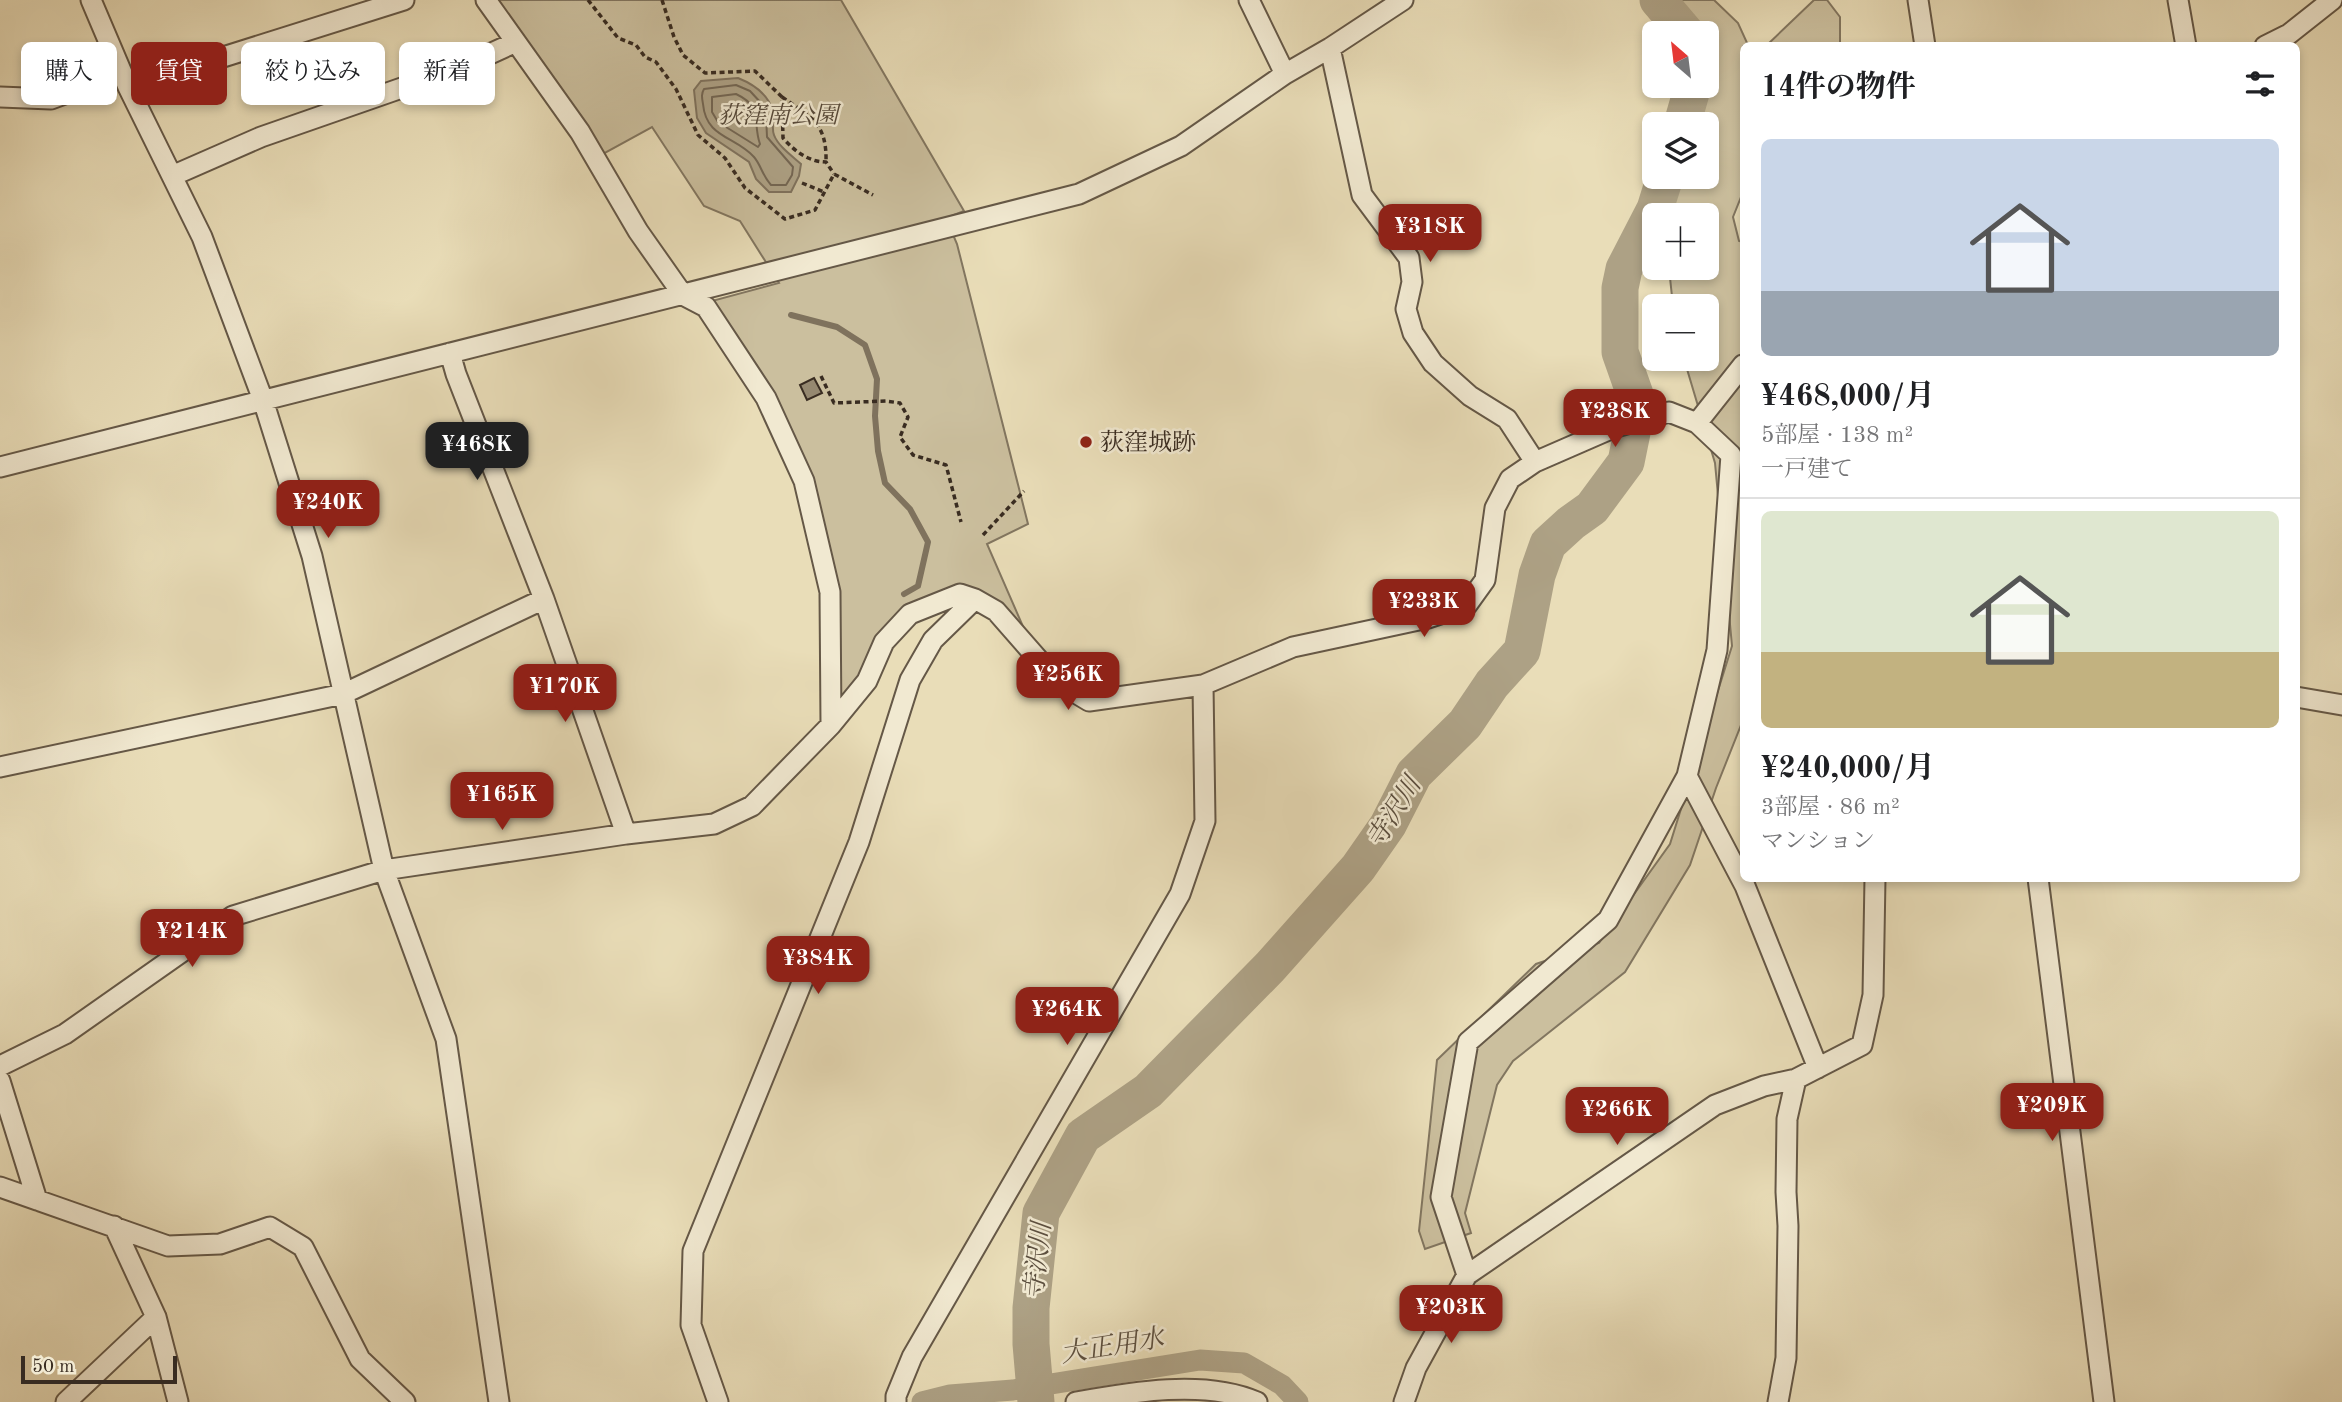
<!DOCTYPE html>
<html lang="ja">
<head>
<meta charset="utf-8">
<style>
	:root { --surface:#fff; --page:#f6f6f6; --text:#202124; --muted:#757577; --line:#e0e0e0; --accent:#8f2418 }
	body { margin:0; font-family:"Old Standard TT","Noto Serif JP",serif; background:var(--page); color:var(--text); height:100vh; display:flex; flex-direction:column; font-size:26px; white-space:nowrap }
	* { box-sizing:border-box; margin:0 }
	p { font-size:23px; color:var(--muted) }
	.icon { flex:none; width:38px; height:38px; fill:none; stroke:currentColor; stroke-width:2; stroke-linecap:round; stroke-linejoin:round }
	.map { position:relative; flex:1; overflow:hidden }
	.details { position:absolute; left:1740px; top:42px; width:560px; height:840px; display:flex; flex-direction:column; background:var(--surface); border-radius:10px; box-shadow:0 4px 10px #0003 }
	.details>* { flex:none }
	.hud { position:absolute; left:21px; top:42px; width:665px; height:63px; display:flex; gap:14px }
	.needle { width:46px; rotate:332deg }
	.fabs { position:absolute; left:1642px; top:21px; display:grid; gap:14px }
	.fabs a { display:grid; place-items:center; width:77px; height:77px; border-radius:10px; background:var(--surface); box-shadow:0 4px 10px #0003; font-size:35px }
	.scale { position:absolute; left:21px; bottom:18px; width:156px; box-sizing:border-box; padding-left:7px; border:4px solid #392c21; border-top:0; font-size:19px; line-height:24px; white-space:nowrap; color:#392c21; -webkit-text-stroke:5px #f1e9d1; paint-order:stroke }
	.price { position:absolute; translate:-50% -60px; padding:0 16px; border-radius:14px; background:var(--accent); color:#fff; font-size:23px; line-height:46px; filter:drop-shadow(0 2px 4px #0008) }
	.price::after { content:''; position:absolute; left:50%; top:42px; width:21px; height:16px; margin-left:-10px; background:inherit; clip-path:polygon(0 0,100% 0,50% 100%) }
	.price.on { background:#222; color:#fff }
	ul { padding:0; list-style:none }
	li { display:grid; align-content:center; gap:14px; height:371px; padding:0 21px }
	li+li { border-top:2px solid var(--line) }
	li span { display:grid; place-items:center; height:217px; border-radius:10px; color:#555 }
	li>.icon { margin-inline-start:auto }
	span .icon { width:126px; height:126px; fill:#fffc; stroke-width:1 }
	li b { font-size:30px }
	h2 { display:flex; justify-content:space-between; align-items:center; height:84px; padding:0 21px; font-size:30px }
	.chip { padding:0 24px; border-radius:10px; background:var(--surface); box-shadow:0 4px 10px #0003; font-size:24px; line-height:63px }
	.chip.on { background:var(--accent); color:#fff }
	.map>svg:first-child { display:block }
	.green { fill:#cbbf9e; stroke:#827660; stroke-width:2 }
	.water { fill:#ada185; stroke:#7f725d; stroke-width:2 }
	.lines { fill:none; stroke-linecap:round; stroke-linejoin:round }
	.shore { stroke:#736653; stroke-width:2 }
	.stream { stroke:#7f725d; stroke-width:6 }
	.canal { stroke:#ada185; stroke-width:21 }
	.river { stroke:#ada185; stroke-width:37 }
	.building { fill:#958870; stroke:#392c21; stroke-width:2 }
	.minor-casing { stroke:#655847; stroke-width:23 }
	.path { stroke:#392c21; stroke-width:3.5; stroke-dasharray:5 3.5; stroke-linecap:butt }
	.minor { stroke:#f1e9d1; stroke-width:19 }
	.poi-dot { fill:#8f2418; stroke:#f1e9d1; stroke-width:2.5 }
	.labels { text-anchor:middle; stroke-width:5; stroke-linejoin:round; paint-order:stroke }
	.park-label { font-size:24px; font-style:italic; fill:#56493a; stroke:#f1e9d1 }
	.poi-label { font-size:24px; fill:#392c21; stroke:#f1e9d1; text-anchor:start }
	.water-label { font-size:26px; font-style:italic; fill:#5c4f3f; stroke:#f1e9d1 }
</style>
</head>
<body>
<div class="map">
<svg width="2342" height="1402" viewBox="0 0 2342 1402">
	<rect width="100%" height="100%" fill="#e9ddb8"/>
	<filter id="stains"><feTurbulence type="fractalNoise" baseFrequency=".00286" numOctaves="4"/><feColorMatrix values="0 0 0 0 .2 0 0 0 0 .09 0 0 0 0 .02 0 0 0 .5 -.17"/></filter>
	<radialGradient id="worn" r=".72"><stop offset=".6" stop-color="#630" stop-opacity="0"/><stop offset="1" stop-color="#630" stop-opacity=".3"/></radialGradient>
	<path class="green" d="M495 0H841L964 211 946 218 957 244 1028 524 987 544 1028 638 962 585 899 611 873 646 862 678 841 699 835 697 810 473 708 302 779 283 740 221 704 206 652 127 603 154Z
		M1646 0H1714L1738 23 1748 45 1743 46V192L1733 217 1739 241 1743 242V720L1716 788 1690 865 1625 972 1513 1061 1497 1085 1465 1213 1471 1233 1425 1249 1419 1231 1437 1060 1536 964 1599 943 1670 844 1732 646 1715 463 1684 359H1706V306H1673L1669 268H1706V215H1664L1670 177H1706V124H1678L1682 96 1680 86H1706V33H1671Z
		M1814 0H1827L1840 17V45H1767Z"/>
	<path class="water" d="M738 78C753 84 769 95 773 112 775 119 771 128 774 135 778 146 792 156 801 164L799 176 791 192H769L756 179 749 162 706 133 697 118 694 90 701 81Z"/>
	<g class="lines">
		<path class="shore" d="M736 85 750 91 762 104 766 114 767 137 793 167 792 175 786 185H771C762 175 761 165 754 157 735 136 706 138 703 104 702 98 701 94 704 89Z
			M736 94C764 107 752 122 760 144L758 147 718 122 712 112V97Z"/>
		<path class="stream" d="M791 315 837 327 865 345 877 379 875 416 878 451 885 483 910 509 928 542 918 586 904 594"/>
		<path class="canal" d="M922 1402 950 1395 1013 1390 1200 1360 1244 1363 1282 1385 1298 1402"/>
		<path class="river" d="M1658 0 1686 33
			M1682 124 1693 86
			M1036 1402 1031 1344V1308L1041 1213 1083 1136 1148 1091 1270 967 1358 868 1388 825 1414 774 1465 724 1492 684 1522 651 1537 575 1548 544 1571 523 1592 508 1626 462 1638 403 1620 352V288L1624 269 1655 209 1665 177"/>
	</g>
	<path class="building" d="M814 378 822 393 807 400 800 385Z"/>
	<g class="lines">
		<g class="minor-casing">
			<path id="minor" d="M91 0 128 87 202 237 263 400 312 556 384 870 446 1039 499 1402
				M486 0 580 132 638 231 683 295 706 307 766 398 804 481 830 592 831 725
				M1249 0 1285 74
				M1918 0 1925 46
				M2178 0 2186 46
				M2265 46 2289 34 2332 0
				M1330 48 1362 195 1409 258 1412 282 1406 309 1413 333 1433 363 1470 396 1507 419 1535 462
				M128 87 404 0
				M0 97 51 99 121 73
				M172 176 261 137 459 68 516 42
				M450 353 456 374 544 599 626 834
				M1697 423 1743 365
				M0 467 1079 194 1181 146 1285 74 1330 48 1403 0
				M2296 697 2342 705
				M0 767 343 694 544 599
				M1687 776 1745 886 1818 1068
				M2038 878 2104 1402
				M0 1066 65 1034 233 916 384 870 626 834 714 824 752 806 831 725 867 681 884 642 910 614 960 594 975 599 996 611 1059 683 1089 701 1203 685 1293 647 1428 618 1467 605 1485 580 1495 508 1510 479 1535 462 1613 428 1669 412 1697 423 1731 455 1717 650 1687 776 1608 920 1468 1042 1441 1197 1467 1275
				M0 1081 37 1200
				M0 1187 168 1246 220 1244 270 1227 303 1247 360 1359 405 1402
				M114 1226 156 1317 178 1402
				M66 1402 156 1317
				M718 1402 691 1325 693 1251 859 842 910 680 933 640 975 599
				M896 1402V1396L912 1357 1180 894 1205 821 1203 685
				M1076 1402C1131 1392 1205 1379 1257 1402
				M1404 1402 1416 1368 1467 1275 1715 1105 1764 1086 1796 1079 1862 1045 1873 995 1875 878
				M1778 1402 1786 1358 1788 1226 1786 1192 1787 1119 1796 1079"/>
		</g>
		<path class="path" d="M588 0 618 38 636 45 645 57 656 62 676 89 698 135 725 158 745 188 785 219 815 210 834 174 873 195
			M662 0 674 37 683 55 705 73 755 71 782 97 783 138C794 151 809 162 826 162L834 174
			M782 97C811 117 827 123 826 162
			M802 183 824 192
			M821 376 834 403 886 401 900 403 908 417 900 437 913 455 946 465 961 522
			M983 535 1024 491"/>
		<use href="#minor" class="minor"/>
	</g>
	<circle class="poi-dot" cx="1086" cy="442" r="7"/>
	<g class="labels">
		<g class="park-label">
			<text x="778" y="123">荻窪南公園</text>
		</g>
		<g class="poi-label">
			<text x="1100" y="450">荻窪城跡</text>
		</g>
		<g class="water-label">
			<text transform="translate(1393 812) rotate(-58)" y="9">寺沢川</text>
			<text transform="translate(1037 1261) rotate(-84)" y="9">寺沢川</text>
			<text transform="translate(1112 1345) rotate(-9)" y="9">大正用水</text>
		</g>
	</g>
	<rect width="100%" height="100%" filter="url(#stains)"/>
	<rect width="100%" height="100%" fill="url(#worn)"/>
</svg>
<div class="fabs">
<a><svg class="needle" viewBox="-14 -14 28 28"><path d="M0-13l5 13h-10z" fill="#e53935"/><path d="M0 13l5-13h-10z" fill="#757577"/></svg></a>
<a><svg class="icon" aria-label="layers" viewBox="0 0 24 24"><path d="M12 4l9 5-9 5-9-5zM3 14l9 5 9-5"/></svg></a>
<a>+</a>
<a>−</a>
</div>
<div class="scale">50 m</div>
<b class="price" style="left:1430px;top:264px">¥318K</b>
<b class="price" style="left:1615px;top:449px">¥238K</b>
<b class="price on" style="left:477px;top:482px">¥468K</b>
<b class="price" style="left:328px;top:540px">¥240K</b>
<b class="price" style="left:1424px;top:639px">¥233K</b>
<b class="price" style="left:1068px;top:712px">¥256K</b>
<b class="price" style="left:565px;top:724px">¥170K</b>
<b class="price" style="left:502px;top:832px">¥165K</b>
<b class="price" style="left:192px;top:969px">¥214K</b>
<b class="price" style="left:818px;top:996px">¥384K</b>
<b class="price" style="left:1067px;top:1047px">¥264K</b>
<b class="price" style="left:2052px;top:1143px">¥209K</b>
<b class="price" style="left:1617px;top:1147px">¥266K</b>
<b class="price" style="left:1451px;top:1345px">¥203K</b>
<div class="hud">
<a class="chip">購入</a>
<a class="chip on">賃貸</a>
<a class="chip">絞り込み</a>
<a class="chip">新着</a>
</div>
<section class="details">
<h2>14件の物件<svg class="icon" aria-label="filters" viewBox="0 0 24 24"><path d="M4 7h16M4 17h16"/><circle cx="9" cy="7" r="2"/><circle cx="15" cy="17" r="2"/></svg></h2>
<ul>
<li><span style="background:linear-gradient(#c9d6e8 70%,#9aa5b1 0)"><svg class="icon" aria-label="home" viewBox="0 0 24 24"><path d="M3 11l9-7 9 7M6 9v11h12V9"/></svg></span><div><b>¥468,000/月</b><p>5部屋 · 138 m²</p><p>一戸建て</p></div></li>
<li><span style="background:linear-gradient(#dfe7d0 65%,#c2b280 0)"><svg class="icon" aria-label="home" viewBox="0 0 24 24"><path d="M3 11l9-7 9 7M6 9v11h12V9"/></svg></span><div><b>¥240,000/月</b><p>3部屋 · 86 m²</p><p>マンション</p></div></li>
</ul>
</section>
</div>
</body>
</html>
